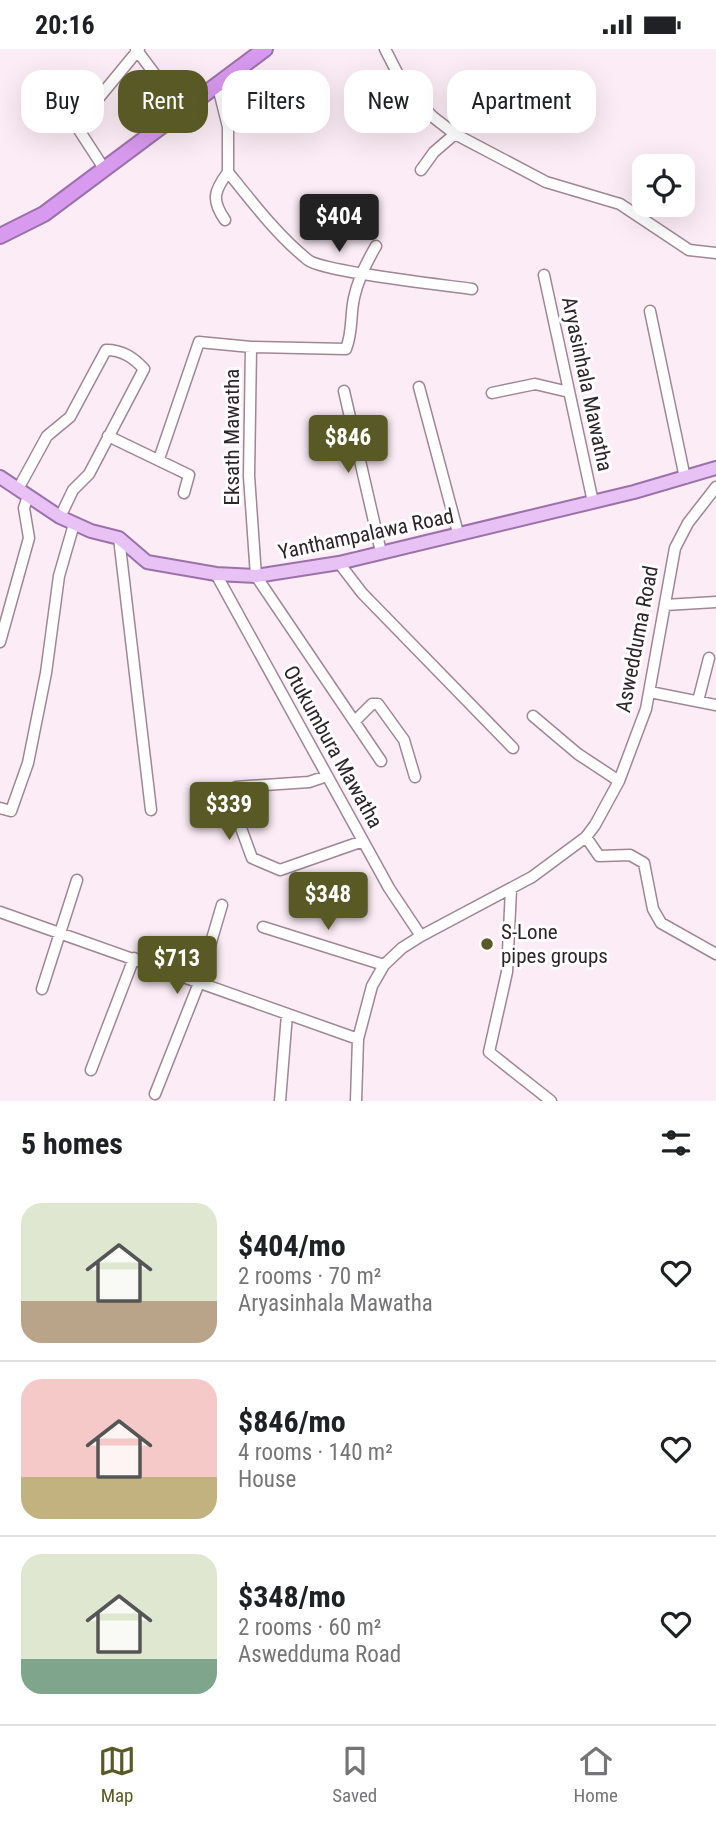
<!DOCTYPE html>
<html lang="en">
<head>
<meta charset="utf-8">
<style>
	:root { --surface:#fff; --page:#f6f6f6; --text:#202124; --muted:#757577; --line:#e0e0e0; --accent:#595926 }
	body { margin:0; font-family:"Roboto Condensed",sans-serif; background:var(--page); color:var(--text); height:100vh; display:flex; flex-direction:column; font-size:26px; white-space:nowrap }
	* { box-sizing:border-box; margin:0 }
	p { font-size:23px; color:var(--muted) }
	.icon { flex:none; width:38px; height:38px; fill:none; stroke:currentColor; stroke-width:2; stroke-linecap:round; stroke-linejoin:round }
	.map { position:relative; height:1052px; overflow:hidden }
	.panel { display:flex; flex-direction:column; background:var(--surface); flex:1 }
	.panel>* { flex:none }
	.hud { position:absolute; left:21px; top:21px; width:676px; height:63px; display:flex; gap:14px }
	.fabs { position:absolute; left:632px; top:105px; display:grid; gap:14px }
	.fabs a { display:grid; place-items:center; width:63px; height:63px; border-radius:14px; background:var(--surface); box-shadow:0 7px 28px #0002; font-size:35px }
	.price { position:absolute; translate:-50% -60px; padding:0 16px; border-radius:7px; background:var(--accent); color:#fff; font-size:23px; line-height:46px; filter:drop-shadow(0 2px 4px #0008) }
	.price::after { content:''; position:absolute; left:50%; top:42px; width:21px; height:16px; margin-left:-10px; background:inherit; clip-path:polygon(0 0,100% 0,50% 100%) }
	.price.active { background:#222; color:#fff }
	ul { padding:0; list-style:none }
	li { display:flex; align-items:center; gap:21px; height:175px; padding:0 21px }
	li+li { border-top:2px solid var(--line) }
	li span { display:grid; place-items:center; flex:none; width:196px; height:140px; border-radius:21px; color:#555 }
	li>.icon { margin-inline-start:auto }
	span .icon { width:84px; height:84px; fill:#fffc; stroke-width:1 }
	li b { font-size:30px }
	h2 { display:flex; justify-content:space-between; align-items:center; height:84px; padding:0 21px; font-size:30px }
	.tag { padding:0 24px; border-radius:21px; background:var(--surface); box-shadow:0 7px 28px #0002; font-size:24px; line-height:63px }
	.tag.active { background:var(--accent); color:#fff }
	.status { display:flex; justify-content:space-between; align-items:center; height:49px; padding:0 35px; background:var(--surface); direction:ltr }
	.status svg { height:19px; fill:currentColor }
	.tab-bar { display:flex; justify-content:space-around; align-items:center; height:98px; border-top:2px solid var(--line); background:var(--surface); font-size:19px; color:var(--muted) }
	.tab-bar a { display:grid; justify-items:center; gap:4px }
	.tab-bar .active { color:var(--accent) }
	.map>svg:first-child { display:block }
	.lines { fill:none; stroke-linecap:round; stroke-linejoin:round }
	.minor-casing { stroke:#9f8795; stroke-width:13 }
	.major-casing { stroke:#9c71aa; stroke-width:16 }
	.highway-casing { stroke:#9c71aa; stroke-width:18 }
	.minor { stroke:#fff; stroke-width:10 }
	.major { stroke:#e8c2f5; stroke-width:12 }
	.highway { stroke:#d89aef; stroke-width:14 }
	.poi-dot { fill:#595926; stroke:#fefefe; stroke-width:2.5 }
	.labels { text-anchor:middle; stroke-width:6; stroke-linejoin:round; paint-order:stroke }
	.street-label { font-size:21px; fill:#2e252a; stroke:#fefefe }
	.poi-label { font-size:21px; fill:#2e252a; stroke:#fefefe; text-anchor:start }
</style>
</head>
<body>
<div class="status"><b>20:16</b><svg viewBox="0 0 49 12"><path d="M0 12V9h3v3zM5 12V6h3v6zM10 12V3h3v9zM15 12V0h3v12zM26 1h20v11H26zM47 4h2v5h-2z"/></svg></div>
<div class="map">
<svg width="716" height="1052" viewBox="0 0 716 1052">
	<rect width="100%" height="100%" fill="#fcecf5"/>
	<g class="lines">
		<g class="minor-casing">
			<path id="minor" d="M136 0 183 63
				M385 0 405 39 433 68 455 85 546 133 620 155 689 201 716 204
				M218 38 228 78V123
				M105 121 79 81 88 62 139 0
				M421 121 434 103 455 85
				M228 123C252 153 278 187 308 211 324 223 444 236 472 240
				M225 171C211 151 214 142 228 123
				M376 197C366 214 358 230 354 249 350 267 353 282 346 300L251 298 249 427 256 527 381 712
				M544 226 593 453
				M650 262 685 429
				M419 338 458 484
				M344 342 381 503
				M492 344 535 335 569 343
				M108 387 189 426 184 444
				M159 410 199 293 251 298
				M18 440 47 387 70 368 106 301C122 301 133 308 144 320L89 425 73 441 60 468
				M119 489 151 761
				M339 514 362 544 513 699
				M216 525 389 839 421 887
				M665 556 716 553
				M0 593 29 489 24 459 28 447
				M650 643 716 656
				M698 652 709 609
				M533 667 578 705 619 732
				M356 671 372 655H378L404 691 415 728
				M327 727 309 733 236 738 241 779 252 809 280 821 363 792
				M0 759 11 762 28 714 46 624 59 527 74 475
				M586 788 599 807 630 806 644 814 653 860 661 874 716 905
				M511 840 507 923 489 1003 551 1052
				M0 863 358 990
				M263 878 384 916
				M42 940 77 831
				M91 1021 134 909
				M155 1045 199 934 222 856
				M280 1052 287 965
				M356 1052 358 990 372 937 384 916 402 899 421 887 532 828 586 788 595 776 619 732 646 660 675 499 688 474 716 438"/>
		</g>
		<g class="major-casing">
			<path id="major" d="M0 428 60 468 91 482 119 489 147 513 216 525 256 527 339 514 634 443 716 419"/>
		</g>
		<g class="highway-casing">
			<path id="highway" d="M0 187 44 165 265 0"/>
		</g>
		<use href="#minor" class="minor"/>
		<use href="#major" class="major"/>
		<use href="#highway" class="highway"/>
	</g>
	<circle class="poi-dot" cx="487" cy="895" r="7"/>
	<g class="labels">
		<g class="street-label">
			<text transform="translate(587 335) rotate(78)" y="7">Aryasinhala Mawatha</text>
			<text transform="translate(232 388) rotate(-90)" y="7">Eksath Mawatha</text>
			<text transform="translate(366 485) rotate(-12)" y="7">Yanthampalawa Road</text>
			<text transform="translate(637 590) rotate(-79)" y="7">Aswedduma Road</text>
			<text transform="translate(333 698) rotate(61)" y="7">Otukumbura Mawatha</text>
		</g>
		<g class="poi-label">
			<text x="501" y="890">S-Lone<tspan x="501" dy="24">pipes groups</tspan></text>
		</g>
	</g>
</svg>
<div class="fabs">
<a><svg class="icon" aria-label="locate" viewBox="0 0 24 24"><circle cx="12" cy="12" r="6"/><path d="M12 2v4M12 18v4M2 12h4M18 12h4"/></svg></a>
</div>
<b class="price active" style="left:339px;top:205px">$404</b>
<b class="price" style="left:348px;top:426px">$846</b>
<b class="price" style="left:229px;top:793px">$339</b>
<b class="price" style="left:328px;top:883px">$348</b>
<b class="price" style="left:177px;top:947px">$713</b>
<div class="hud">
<a class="tag">Buy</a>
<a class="tag active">Rent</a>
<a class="tag">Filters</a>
<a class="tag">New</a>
<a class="tag">Apartment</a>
</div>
</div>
<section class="panel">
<h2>5 homes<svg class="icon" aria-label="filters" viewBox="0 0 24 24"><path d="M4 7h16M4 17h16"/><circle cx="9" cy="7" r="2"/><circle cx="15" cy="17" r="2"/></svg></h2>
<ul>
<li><span style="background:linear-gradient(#dfe7d0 70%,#b9a48a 0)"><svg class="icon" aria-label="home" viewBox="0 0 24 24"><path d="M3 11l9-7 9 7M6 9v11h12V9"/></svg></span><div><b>$404/mo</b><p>2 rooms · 70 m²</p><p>Aryasinhala Mawatha</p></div><svg class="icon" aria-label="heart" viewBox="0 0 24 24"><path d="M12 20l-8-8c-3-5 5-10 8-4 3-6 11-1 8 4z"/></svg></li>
<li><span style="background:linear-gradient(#f6c9c9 70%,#c2b280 0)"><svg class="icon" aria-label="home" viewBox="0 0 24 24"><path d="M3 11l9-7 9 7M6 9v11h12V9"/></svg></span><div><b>$846/mo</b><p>4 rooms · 140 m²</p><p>House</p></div><svg class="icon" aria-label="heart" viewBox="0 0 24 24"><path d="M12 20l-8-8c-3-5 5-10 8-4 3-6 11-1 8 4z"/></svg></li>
<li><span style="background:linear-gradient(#dfe7d0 75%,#7fa58c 0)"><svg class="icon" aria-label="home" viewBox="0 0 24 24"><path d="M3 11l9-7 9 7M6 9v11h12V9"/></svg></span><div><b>$348/mo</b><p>2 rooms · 60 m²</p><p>Aswedduma Road</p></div><svg class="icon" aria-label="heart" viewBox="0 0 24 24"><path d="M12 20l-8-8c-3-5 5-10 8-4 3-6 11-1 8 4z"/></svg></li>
</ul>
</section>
<nav class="tab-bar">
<a class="active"><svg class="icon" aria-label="map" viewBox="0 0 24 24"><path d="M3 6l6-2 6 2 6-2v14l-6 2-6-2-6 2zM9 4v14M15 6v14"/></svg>Map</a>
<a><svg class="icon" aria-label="saved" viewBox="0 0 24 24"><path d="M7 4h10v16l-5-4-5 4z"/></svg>Saved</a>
<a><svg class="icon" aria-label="home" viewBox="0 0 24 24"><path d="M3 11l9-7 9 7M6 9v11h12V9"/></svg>Home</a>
</nav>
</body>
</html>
